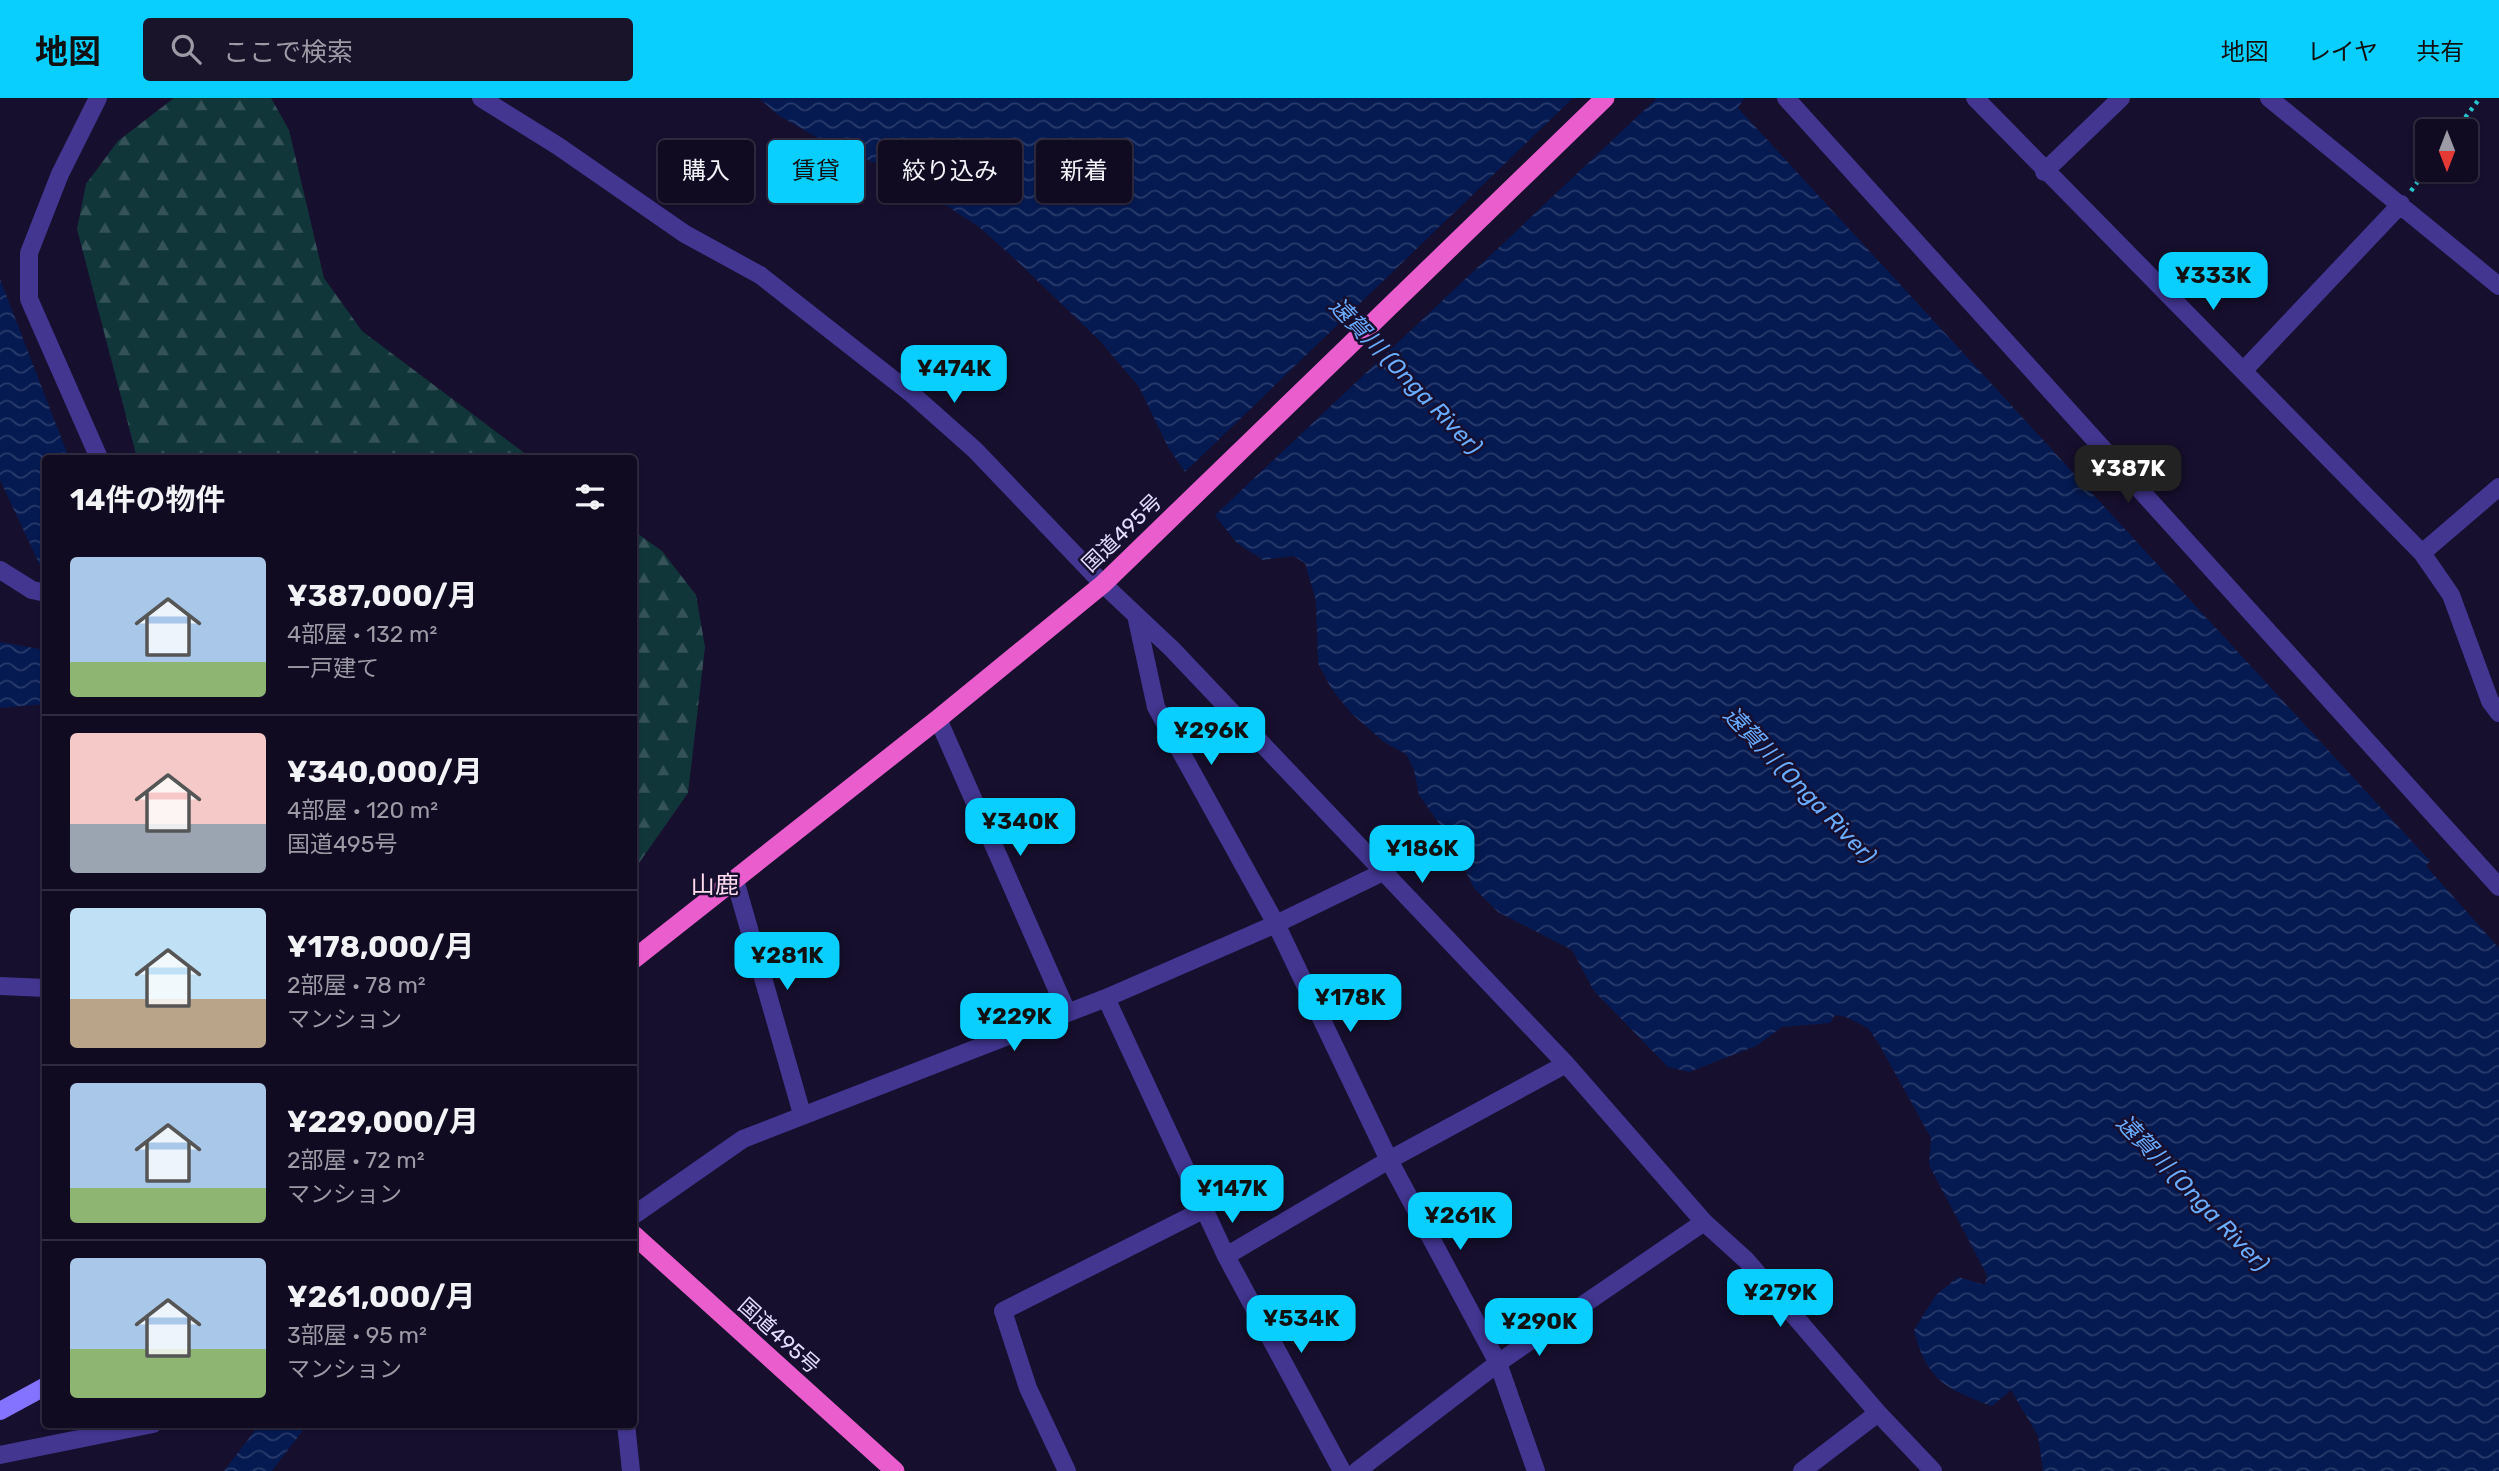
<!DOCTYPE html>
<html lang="ja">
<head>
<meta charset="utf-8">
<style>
	:root { --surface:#110b22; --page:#1a142a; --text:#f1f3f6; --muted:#9c9ba5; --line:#302b40; --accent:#08cfff }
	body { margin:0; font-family:Rubik,"Noto Sans JP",sans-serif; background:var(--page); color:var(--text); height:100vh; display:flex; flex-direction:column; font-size:26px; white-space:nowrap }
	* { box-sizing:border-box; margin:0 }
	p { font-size:23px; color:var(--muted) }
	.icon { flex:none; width:38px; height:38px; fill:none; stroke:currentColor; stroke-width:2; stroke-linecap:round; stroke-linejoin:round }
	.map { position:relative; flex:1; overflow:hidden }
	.side { position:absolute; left:42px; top:357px; width:595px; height:973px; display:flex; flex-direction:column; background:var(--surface); border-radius:7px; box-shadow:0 2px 5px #0004,0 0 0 2px var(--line) }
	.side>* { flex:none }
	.banner { position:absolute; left:658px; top:42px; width:665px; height:63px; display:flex; gap:14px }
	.needle { width:46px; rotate:180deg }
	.controls { position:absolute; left:2415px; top:21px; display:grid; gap:14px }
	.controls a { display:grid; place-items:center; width:63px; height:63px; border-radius:7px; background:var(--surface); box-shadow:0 2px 5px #0004,0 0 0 2px var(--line); font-size:35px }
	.price { position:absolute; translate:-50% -60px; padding:0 16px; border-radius:14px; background:var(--accent); color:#111; font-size:23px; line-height:46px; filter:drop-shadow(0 2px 4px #0008) }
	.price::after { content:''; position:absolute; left:50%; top:42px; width:21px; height:16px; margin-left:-10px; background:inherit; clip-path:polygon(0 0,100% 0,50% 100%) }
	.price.active { background:#222; color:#fff }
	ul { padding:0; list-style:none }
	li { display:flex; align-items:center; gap:21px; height:175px; padding:0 28px }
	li+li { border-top:2px solid var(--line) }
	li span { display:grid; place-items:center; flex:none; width:196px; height:140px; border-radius:7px; color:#555 }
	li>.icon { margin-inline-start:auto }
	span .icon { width:84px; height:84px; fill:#fffc; stroke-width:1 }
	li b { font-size:30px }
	h2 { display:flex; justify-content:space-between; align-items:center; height:84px; padding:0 28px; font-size:30px }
	.tag { padding:0 24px; border-radius:7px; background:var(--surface); box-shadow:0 2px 5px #0004,0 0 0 2px var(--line); font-size:24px; line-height:63px }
	.tag.active { background:var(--accent); color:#111 }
	header { display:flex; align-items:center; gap:42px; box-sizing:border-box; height:98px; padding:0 35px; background:var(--accent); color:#111 }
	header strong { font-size:33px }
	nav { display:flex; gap:38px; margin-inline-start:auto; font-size:24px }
	.search { width:490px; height:63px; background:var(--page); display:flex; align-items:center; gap:18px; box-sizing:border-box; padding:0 24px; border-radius:7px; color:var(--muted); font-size:26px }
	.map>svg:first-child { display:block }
	.forest { fill:url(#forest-firs) }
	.water { fill:url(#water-waves) }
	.pier { fill:#170f2e }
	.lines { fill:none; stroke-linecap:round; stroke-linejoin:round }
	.path { stroke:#24c5cb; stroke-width:4.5; stroke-dasharray:3.5 5; stroke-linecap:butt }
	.minor { stroke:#423691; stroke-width:18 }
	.tertiary { stroke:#423691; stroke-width:18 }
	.secondary { stroke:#8473ff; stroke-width:18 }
	.trunk { stroke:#ea5dcc; stroke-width:19 }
	.labels { text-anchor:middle; stroke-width:5; stroke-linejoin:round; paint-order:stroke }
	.street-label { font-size:21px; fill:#e3dcff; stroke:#170f2e }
	.water-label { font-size:23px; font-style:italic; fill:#6aacff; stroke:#170f2e }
	.quarter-label { font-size:24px; fill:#ffdef0; stroke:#170f2e }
</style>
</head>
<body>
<header>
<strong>地図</strong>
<div class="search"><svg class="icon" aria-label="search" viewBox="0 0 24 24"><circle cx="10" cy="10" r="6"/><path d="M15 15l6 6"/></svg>ここで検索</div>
<nav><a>地図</a><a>レイヤ</a><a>共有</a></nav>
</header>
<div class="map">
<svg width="2499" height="1373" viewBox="0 0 2499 1373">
	<defs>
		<pattern id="forest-firs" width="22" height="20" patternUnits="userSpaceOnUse" patternTransform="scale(1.75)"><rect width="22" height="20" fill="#113639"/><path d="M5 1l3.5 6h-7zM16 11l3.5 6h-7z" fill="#345257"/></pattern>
		<pattern id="water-waves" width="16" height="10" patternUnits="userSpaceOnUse" patternTransform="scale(1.75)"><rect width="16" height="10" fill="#051a51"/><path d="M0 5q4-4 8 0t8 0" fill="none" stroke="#293b6b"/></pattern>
	</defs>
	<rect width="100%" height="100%" fill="#170f2e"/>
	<path class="forest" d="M174 0H271L289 32 324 180 362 233 531 360H137L77 131 86 86 118 43Z
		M634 433 662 453 696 497 705 549 688 695 634 772Z"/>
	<path class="water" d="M759 0H1744L1738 10 2430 763 2426 768 2499 850V1373H2043L2038 1338 2011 1292 1992 1308C1946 1291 1926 1282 1914 1232L1936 1197 1958 1179 1985 1187 1987 1177 1929 1067 1931 1040 1879 946 1868 930 1846 919 1835 917 1830 925 1782 929 1756 948 1689 974 1668 969 1594 893 1572 852 1498 814 1474 790 1448 738 1419 697 1414 672 1406 656 1384 644 1351 615 1331 590 1318 565 1316 503 1305 465 1293 458 1263 462 1237 445 1217 420 1168 349 1139 289 1100 243 1016 162 979 129 892 72 823 43 778 17Z
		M0 181 69 360H46L45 478 0 382Z
		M0 544 45 552V606L0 610Z
		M259 1327H307L272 1373H224Z"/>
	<path class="pier" d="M1573 0H1657L1212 420 1183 376Z"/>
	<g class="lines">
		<path class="path" d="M2455 33 2480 0
			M2411 93 2427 71"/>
		<path class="minor" d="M98 0 60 76 29 155V201L99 360
			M481 0 558 48 685 136 760 177
			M1786 0 2499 789
			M1975 0 2422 455 2451 497 2490 603 2499 615
			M2269 0 2499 188
			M2044 74 2121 0
			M2244 272 2401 106
			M2422 455 2499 389
			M0 472 32 492 46 495
			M1103 486 1172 551 1566 966 1704 1124 1746 1162 1878 1315 1933 1373
			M1136 517 1156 609 1276 826 1389 1062 1498 1265 1536 1373
			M938 621 1067 914
			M735 782 802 1016
			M0 888 46 890
			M1106 900 1226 1158 1342 1373
			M634 1117 743 1041 1106 900 1276 826 1383 774
			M1226 1158 1389 1062 1566 966
			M626 1326 631 1373
			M0 1357 153 1326
			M1067 1373 1028 1290 1003 1213 1203 1112
			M1357 1373 1498 1265 1704 1124
			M1802 1373 1878 1315"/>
		<path class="tertiary" d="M760 177 913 297 975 352 1103 486"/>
		<path class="secondary" d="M0 1313 46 1288"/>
		<path class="trunk" d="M634 861 938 621 1103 486 1605 0
			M634 1137 895 1373"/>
	</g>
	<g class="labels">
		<g class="street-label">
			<text transform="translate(1122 435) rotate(-44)" y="7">国道495号</text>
			<text transform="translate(779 1238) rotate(42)" y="7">国道495号</text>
		</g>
		<g class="water-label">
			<text transform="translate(1406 278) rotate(46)" y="8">遠賀川 (Onga River)</text>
			<text transform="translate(1800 687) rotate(46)" y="8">遠賀川 (Onga River)</text>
			<text transform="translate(2193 1095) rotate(46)" y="8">遠賀川 (Onga River)</text>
		</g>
		<g class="quarter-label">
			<text x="715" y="795">山鹿</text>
		</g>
	</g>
</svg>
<div class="controls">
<a><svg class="needle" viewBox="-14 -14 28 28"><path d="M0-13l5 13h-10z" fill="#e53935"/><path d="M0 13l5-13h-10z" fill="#9c9ba5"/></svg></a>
</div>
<b class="price" style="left:2213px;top:214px">¥333K</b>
<b class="price" style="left:954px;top:307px">¥474K</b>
<b class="price active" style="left:2128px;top:407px">¥387K</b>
<b class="price" style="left:1211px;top:669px">¥296K</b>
<b class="price" style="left:1020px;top:760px">¥340K</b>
<b class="price" style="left:1422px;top:787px">¥186K</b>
<b class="price" style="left:787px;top:894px">¥281K</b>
<b class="price" style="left:1350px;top:936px">¥178K</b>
<b class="price" style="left:1014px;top:955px">¥229K</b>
<b class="price" style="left:1232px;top:1127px">¥147K</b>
<b class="price" style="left:1460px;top:1154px">¥261K</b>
<b class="price" style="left:1780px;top:1231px">¥279K</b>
<b class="price" style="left:1301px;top:1257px">¥534K</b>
<b class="price" style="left:1539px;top:1260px">¥290K</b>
<div class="banner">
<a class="tag">購入</a>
<a class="tag active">賃貸</a>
<a class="tag">絞り込み</a>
<a class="tag">新着</a>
</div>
<section class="side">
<h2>14件の物件<svg class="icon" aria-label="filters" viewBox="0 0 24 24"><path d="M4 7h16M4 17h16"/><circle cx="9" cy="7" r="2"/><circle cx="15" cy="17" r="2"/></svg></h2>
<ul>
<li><span style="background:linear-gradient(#a9c7e8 75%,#8fb573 0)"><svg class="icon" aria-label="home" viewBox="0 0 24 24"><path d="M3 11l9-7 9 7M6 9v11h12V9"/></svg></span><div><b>¥387,000/月</b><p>4部屋 · 132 m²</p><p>一戸建て</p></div></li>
<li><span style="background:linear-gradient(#f6c9c9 65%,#9aa5b1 0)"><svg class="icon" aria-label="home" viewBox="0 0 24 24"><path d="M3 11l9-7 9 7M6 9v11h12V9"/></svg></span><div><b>¥340,000/月</b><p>4部屋 · 120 m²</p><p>国道495号</p></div></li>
<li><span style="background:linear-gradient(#bfe0f5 65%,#b9a48a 0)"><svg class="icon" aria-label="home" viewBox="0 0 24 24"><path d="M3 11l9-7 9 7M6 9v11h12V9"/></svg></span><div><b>¥178,000/月</b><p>2部屋 · 78 m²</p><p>マンション</p></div></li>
<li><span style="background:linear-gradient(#a9c7e8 75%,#8fb573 0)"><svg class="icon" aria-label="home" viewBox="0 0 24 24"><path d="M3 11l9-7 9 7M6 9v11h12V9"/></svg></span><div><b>¥229,000/月</b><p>2部屋 · 72 m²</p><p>マンション</p></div></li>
<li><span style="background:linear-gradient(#a9c7e8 65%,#8fb573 0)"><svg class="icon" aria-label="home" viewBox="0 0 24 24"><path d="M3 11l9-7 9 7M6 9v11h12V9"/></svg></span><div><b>¥261,000/月</b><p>3部屋 · 95 m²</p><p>マンション</p></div></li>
</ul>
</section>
</div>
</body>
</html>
